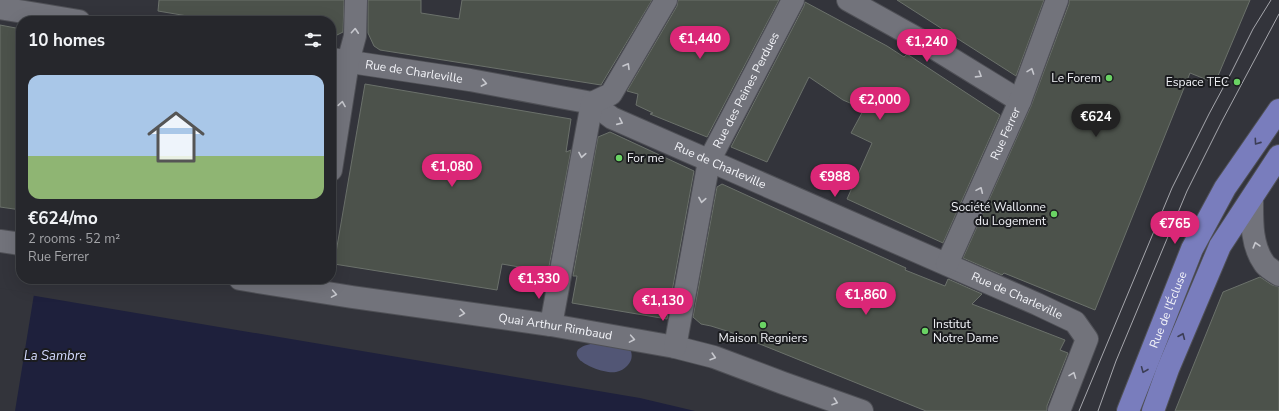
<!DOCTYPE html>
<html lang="en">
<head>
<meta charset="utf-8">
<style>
	:root { --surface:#26272c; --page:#2e2f34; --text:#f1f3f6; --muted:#a4a5a9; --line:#424448; --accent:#db2777 }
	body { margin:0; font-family:"Nunito Sans",sans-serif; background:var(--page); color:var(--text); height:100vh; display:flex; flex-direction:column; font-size:15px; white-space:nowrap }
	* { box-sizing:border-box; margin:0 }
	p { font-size:13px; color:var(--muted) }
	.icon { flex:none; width:22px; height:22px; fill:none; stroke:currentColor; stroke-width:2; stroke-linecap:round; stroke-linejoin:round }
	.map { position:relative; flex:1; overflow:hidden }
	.side { position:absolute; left:16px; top:16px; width:320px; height:268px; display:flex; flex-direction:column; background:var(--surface); border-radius:16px; box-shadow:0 4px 16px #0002,0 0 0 1px var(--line) }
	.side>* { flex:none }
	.price { position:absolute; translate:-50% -34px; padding:0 9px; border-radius:14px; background:var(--accent); color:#fff; font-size:13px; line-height:26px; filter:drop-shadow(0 1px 2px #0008) }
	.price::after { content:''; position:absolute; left:50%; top:24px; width:12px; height:9px; margin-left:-6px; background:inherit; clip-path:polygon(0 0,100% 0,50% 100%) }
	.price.current { background:#222; color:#fff }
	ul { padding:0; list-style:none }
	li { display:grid; align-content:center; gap:8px; height:212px; padding:0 12px }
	li span { display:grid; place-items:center; height:124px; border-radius:12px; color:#555 }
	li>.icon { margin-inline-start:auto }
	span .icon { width:72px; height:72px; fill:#fffc; stroke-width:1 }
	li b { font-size:17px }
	h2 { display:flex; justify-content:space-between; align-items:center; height:48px; padding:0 12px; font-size:17px }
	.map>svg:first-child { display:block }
	.green { fill:#525675 }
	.water { fill:#1e203c }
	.pier { fill:#33343b }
	.building { fill:#4c524b; stroke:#6b716b }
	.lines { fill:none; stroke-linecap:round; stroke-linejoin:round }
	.minor-casing { stroke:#4f5056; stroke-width:24 }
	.major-casing { stroke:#4f5056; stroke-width:24 }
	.minor { stroke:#72737b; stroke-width:22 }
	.major { stroke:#797dbd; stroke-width:22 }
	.tram { stroke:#a5a6ac; stroke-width:1 }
	.oneway { stroke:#c6c7cd }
	.oneway2 { stroke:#3c3e56 }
	.poi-dot { fill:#6ad364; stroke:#1b1c1f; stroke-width:1.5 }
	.labels { text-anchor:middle; stroke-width:4; stroke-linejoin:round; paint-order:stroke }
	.street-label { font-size:12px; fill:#f3f4f9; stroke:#1b1c1f }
	.poi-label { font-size:12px; fill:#f3f4f9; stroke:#1b1c1f; text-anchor:end }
	.water-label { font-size:13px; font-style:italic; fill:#d5dbff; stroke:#1b1c1f }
</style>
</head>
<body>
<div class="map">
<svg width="1279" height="411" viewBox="0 0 1279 411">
	<rect width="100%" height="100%" fill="#33343b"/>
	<path class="green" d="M595 343 630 349C633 355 632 361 627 366 624 369 621 371 616 372 606 374 585 366 579 359 570 348 589 344 595 343Z"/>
	<path class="water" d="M0 290 640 398 695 411H0Z"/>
	<path class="pier" d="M0 288 34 294 15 411H0Z"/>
	<path class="building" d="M159 0H344L343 32 331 38V21H217L158 11Z
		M368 0H421V13L459 19 462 0H652L601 85 380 50 374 46 368 33Z
		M678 0H779L707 137 650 114 653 113 636 105 638 94 627 91 677 6Z
		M897 0H1044L1016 76Z
		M1069 0H1250L1215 83 1190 73 1095 310 1004 273 1002 275 963 258 1031 106 1069 4Z
		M805 2 887 46 904 57 907 54 1000 115 943 243 847 199 872 143 851 133 864 109 843 100 809 77 767 162 731 147 804 6Z
		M0 25 21 29V210L0 207Z
		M365 84 571 119 566 152 571 150 548 272 502 264 497 290 334 264Z
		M610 132 694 171 667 319 572 303 577 276H573L598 137Z
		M722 184 906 268 905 270 945 286 948 279 982 294 972 304 1065 340 1060 350 1068 353 1047 406V411H926L730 332 711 326 701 324 693 317 717 187Z
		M1260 277 1272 285 1279 287V411H1175L1223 292Z"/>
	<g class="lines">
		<g class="minor-casing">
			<g id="minor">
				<path d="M848 0 929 45 1020 101"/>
				<path d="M0 8 79 21"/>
				<path id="s1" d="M331 59 470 80 592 103 612 118 1037 304 1075 322 1087 339 1059 411"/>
				<path d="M331 170 348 62 355 36 356 0"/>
				<path d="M1252 199C1252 220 1251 245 1264 263 1267 268 1274 271 1279 275"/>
				<path d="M0 241 21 244"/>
				<path id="s2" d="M947 264 1020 101 1057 0"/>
				<path id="s3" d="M240 279 352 297 551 325 675 347 714 357 783 383 862 411"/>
				<path d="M551 325 592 103 611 94 666 0"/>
				<path id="s4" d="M675 347 709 161 793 0"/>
			</g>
		</g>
		<g class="major-casing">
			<g id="major">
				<path id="s5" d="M1128 411 1192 249 1225 188 1279 110"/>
				<path d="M1153 411 1168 369 1220 246 1279 156"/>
			</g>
		</g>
		<use href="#minor" class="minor"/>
		<use href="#major" class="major"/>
		<path class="tram" d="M1079 411 1172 188 1209 114 1231 73 1253 29 1271 0
			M1098 411 1116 361 1187 191 1222 121 1279 14"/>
	</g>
	<defs><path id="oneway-chevron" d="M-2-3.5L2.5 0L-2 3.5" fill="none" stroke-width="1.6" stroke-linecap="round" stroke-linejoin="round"/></defs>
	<g class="oneway">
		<use href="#oneway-chevron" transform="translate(355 31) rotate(-86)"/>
		<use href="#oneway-chevron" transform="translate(627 66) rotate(-60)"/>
		<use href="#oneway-chevron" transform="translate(1031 71) rotate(-70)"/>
		<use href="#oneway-chevron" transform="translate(979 75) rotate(32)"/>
		<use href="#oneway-chevron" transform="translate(484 83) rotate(11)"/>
		<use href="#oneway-chevron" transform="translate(342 104) rotate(-81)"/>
		<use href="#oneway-chevron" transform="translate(620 122) rotate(24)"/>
		<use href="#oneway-chevron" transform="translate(582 155) rotate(100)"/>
		<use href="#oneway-chevron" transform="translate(980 190) rotate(-66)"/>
		<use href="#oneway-chevron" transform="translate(702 200) rotate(100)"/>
		<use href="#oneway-chevron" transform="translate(1256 245) rotate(-106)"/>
		<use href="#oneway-chevron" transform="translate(334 294) rotate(10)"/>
		<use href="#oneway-chevron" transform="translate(462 313) rotate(8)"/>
		<use href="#oneway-chevron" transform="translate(632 339) rotate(10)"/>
		<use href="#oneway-chevron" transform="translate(713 357) rotate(17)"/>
		<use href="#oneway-chevron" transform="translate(1073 375) rotate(-69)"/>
		<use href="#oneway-chevron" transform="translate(835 402) rotate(19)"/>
	</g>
	<g class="oneway2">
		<use href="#oneway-chevron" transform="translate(1257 142) rotate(125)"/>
		<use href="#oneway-chevron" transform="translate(1182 336) rotate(-67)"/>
		<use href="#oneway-chevron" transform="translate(1144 370) rotate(112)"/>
	</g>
	<g class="poi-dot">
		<circle cx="1109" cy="78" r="4"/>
		<circle cx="1237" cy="82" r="4"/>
		<circle cx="619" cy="158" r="4"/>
		<circle cx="1054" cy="214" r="4"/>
		<circle cx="763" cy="325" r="4"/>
		<circle cx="925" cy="331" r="4"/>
	</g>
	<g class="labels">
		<g class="street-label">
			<text dy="4" stroke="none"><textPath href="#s1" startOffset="84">Rue de Charleville</textPath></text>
			<text dy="4" stroke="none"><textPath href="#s4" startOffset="269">Rue des Peines Perdues</textPath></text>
			<text dy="4" stroke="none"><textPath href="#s2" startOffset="143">Rue Ferrer</textPath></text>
			<text dy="4" stroke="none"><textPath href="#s1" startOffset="408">Rue de Charleville</textPath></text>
			<text dy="4" stroke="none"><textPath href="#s1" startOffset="732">Rue de Charleville</textPath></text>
			<text dy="4" stroke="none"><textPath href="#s5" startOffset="109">Rue de l'Écluse</textPath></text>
			<text dy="4" stroke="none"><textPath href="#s3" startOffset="319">Quai Arthur Rimbaud</textPath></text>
		</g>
		<g class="poi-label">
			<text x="1101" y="82">Le Forem</text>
			<text x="1229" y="86">Espace TEC</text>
			<text x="627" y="162" text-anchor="start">For me</text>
			<text x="1046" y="211">Société Wallonne<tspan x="1046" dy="14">du Logement</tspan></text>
			<text x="933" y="328" text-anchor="start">Institut<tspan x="933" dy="14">Notre Dame</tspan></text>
			<text x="763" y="342" text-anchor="middle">Maison Regniers</text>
		</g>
		<g class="water-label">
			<text x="55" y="360">La Sambre</text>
		</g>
	</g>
</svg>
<b class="price" style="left:700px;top:60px">€1,440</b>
<b class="price" style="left:927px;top:63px">€1,240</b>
<b class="price" style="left:880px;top:121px">€2,000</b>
<b class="price current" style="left:1096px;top:138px">€624</b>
<b class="price" style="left:452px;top:188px">€1,080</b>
<b class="price" style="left:835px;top:198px">€988</b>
<b class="price" style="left:1175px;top:245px">€765</b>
<b class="price" style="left:539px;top:300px">€1,330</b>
<b class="price" style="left:866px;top:316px">€1,860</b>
<b class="price" style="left:663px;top:322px">€1,130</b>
<section class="side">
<h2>10 homes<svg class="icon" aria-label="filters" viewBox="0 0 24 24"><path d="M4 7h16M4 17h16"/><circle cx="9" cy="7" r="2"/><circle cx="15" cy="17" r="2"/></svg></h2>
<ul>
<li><span style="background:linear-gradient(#a9c7e8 65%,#8fb573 0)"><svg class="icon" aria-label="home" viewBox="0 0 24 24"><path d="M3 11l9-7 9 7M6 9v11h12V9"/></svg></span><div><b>€624/mo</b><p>2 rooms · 52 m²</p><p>Rue Ferrer</p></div></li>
</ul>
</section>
</div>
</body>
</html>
